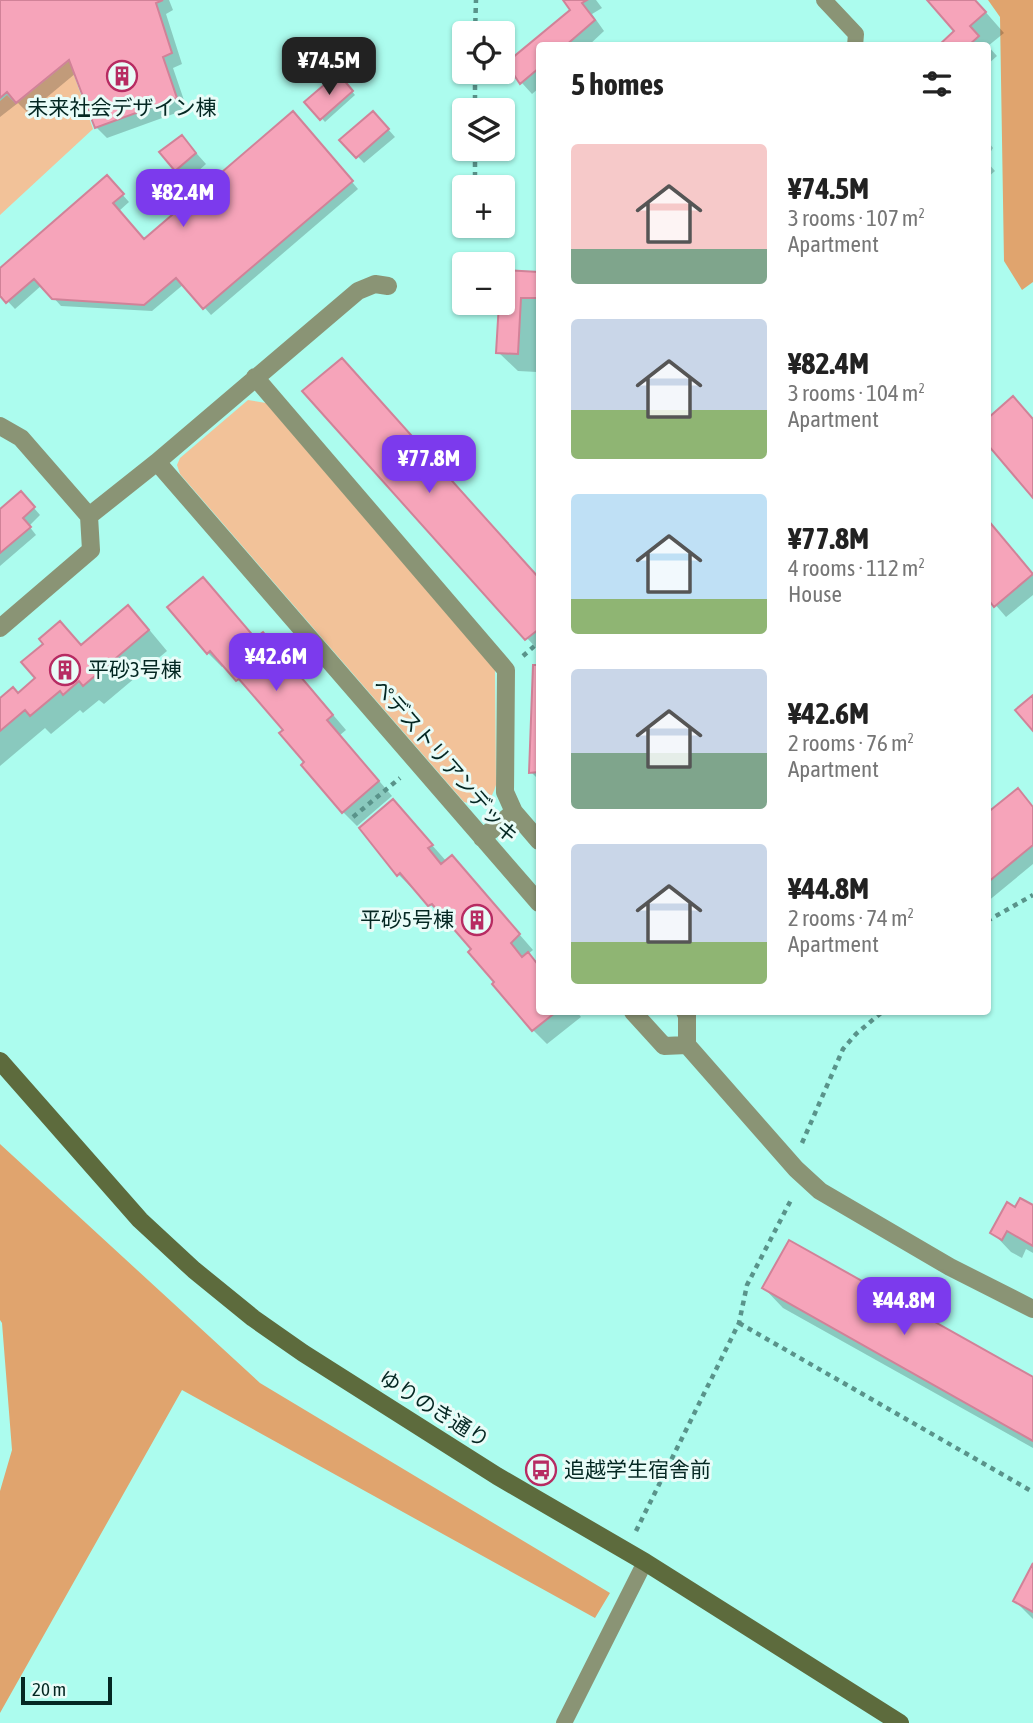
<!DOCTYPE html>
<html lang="en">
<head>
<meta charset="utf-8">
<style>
	:root { --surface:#fff; --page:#f2f2f2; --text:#222; --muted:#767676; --accent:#7c3aed }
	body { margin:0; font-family:"Asap Condensed","Noto Sans JP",sans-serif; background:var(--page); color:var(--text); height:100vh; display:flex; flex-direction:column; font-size:26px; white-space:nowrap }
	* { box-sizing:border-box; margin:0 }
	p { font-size:23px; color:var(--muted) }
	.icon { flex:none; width:38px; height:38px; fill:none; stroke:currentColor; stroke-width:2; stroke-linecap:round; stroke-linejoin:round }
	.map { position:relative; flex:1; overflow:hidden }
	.sheet { position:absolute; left:536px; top:42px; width:455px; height:973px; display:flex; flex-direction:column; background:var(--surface); border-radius:7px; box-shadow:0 2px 5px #0004 }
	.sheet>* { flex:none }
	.controls { position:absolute; left:452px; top:21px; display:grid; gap:14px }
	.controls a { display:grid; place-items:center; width:63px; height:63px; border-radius:7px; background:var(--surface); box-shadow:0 2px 5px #0004; font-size:35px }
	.scale { position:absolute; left:21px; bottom:18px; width:91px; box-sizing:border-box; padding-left:7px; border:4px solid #042722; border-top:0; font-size:19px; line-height:24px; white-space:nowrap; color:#042722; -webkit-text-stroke:5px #e9fcf8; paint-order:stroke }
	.price { position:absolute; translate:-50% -60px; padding:0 16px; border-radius:14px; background:var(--accent); color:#fff; font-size:23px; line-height:46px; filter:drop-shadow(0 2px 4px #0008) }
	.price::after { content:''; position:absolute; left:50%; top:42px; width:21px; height:16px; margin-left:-10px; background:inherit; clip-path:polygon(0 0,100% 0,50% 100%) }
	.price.active { background:#222; color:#fff }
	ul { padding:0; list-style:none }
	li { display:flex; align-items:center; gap:21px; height:175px; padding:0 35px }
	li span { display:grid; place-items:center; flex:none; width:196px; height:140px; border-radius:7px; color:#555 }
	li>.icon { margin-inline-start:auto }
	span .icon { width:84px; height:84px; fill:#fffc; stroke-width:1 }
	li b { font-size:30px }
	h2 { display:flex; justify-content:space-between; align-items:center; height:84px; padding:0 35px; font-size:30px }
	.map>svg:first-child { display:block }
	.green { fill:#f2c299 }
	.forest { fill:#e0a46e }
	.shadow { fill:#0003 }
	.building { fill:#f6a4ba; stroke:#d18298; stroke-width:2 }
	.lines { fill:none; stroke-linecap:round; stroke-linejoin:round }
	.path { stroke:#59938a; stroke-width:4.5; stroke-dasharray:5 5; stroke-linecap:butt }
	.lane { stroke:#8a9475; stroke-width:16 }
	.street { stroke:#8a9475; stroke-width:18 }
	.secondary { stroke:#5d6b3d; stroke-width:18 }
	.labels { text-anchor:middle; stroke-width:6; stroke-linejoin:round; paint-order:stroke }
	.poi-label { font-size:21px; fill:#042722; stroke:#e9fcf8; text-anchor:start }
	.street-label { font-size:21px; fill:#042722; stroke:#e9fcf8 }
</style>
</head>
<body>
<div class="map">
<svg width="1033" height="1723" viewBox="0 0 1033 1723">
	<rect width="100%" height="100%" fill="#acfcee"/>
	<path class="green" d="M69 61 93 129 0 215V101L7 95 16 104Z
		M248 400 266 403 495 670 496 785C490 804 484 808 464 802L180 474 177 465 180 458Z"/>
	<path class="forest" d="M988 0H1033V282L1022 290 1004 261 1000 17Z
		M0 1144 260 1383 610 1593 595 1618 182 1390 0 1713V1491L12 1450 2 1323 0 1320Z"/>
	<path class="shadow" d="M0 0H169L173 10 166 14 182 64 173 68 187 109 107 138 96 127 76 73 28 113 18 103 0 117Z
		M565 0H596L602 8 592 14 604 31 588 46H539V88L532 94 522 83 509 64 572 10Z
		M930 0H975L1004 33 988 46 997 56 987 65V46H940L957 31Z
		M338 75 355 95 325 122 307 102Z
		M300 120 358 189 211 315 184 284 152 311 61 306 42 285 15 309 0 293V270L113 184 129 202 119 211 145 241Z
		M380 120 395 137 364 163 342 140Z
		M182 137 206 164 187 181 176 170Z
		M987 140 993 148 987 158Z
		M987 162 995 171 987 178Z
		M539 273V330L537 372 518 371 498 352 501 303Z
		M28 501 40 515 29 526 36 535 0 566V512Z
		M987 520 1033 575V595L1006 617 987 595Z
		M539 579V651L527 638Z
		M217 593 256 639 277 649 346 730 340 735 392 796 357 826 343 812 286 730 253 693 252 694 224 665 222 667 208 653Z
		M128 608 147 627 167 651 104 704 99 700 83 713 80 710 51 734 45 728 0 766V700L18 695 37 679 45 644 60 623 83 646Z
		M539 666V780L531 772Z
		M393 801 447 862 465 872 533 950 528 954 539 965V1012H577L581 1017 547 1044 533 1030 473 949 446 918 444 919 414 887 412 888 398 874Z
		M1033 807V864L987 902V816Z
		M1033 1207V1253L1026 1249 1022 1258 1011 1252 992 1232 1016 1209Z
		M764 1288 1033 1379V1448L783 1308Z
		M1033 1566V1619L1015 1601Z"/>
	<path class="building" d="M0 0H163L156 3 172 53 163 57 177 98 95 128 69 60 16 103 7 92 0 98Z
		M563 0H587L582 3 595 20 565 46H539V68L520 84 506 63 570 10Z
		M927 0H975L986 12 970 26 979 36 968 46H938L954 31Z
		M338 73 353 91 320 120 304 102Z
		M293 111 353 181 203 309 176 278 144 305 52 299 34 279 6 303 0 296V268L107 175 124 194 113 203 144 239Z
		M373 111 389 129 356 158 339 140Z
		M182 135 196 153 175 171 159 152Z
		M502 270 539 272V298H521L518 354 496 353 499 303H502Z
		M342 358 539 578V629L525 640 302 391Z
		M1013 396 1033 419V498L987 444V419Z
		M21 491 35 507 23 518 31 527 0 553V509Z
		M987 519 1033 574 994 607 987 598Z
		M203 577 255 638 263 632 333 715 327 720 379 781 342 813 301 765 304 762 279 733 283 730 239 679 236 681 210 651 207 654 167 607Z
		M128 605 149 630 83 686 79 681 63 695 60 691 30 716 25 710 0 731V698L13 687 18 693 35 678 21 662 43 644 39 639 60 621 81 645Z
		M533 665H539V772L529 773Z
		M1033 695V731L1015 710Z
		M1018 788 1033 807V845L987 883V813Z
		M393 799 433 845 428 848 441 864 452 855 520 934 511 943 522 957 528 952 539 966V1012H556L532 1031 492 984 494 982 468 952 471 949 432 904 428 906 400 873 397 876 359 828Z
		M1020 1198 1033 1205V1246L1007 1231 1002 1240 990 1233 1007 1202 1015 1207Z
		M789 1240 1033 1377V1441L762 1288Z
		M1033 1563V1612L1013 1601Z"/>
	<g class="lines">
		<path class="path" d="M475 33 476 0
			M475 110V72
			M475 187V149
			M523 656 539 642
			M353 817 400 778
			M987 921 1033 895
			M802 1143 843 1049 856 1034 882 1012
			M739 1323 1033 1492
			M636 1531 739 1323 747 1285 792 1198"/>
		<path class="lane" d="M824 0 856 34 855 46
			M564 1723 645 1562"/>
		<path class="street" d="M255 377 506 670 505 792 514 812 539 841
			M0 426 21 438 89 516 157 462 539 903
			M157 462 358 291 375 284 388 286
			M0 628 91 550 89 516
			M482 838 514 812
			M633 1012 664 1046 687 1045 796 1169 820 1191 950 1267 1033 1309
			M685 1012 687 1014V1045"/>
		<path class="secondary" d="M0 1061 140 1220 194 1270 253 1318 303 1353 497 1476 645 1562 900 1723"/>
	</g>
	<defs>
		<g id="building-ring" transform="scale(1.575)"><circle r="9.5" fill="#e9fcf8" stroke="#b72b62" stroke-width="1.5"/><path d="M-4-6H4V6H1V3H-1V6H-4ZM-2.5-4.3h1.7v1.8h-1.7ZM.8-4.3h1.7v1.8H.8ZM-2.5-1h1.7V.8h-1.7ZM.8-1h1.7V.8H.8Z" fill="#b72b62"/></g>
		<g id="bus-ring" transform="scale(1.575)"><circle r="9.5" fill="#e9fcf8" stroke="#b72b62" stroke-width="1.5"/><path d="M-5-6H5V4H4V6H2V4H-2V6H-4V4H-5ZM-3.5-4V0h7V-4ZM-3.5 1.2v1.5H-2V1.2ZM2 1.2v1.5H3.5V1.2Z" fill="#b72b62"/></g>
	</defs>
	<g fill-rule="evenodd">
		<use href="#building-ring" x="122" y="76"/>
		<use href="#building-ring" x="65" y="670"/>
		<use href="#building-ring" x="477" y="920"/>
		<use href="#bus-ring" x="541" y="1470"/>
	</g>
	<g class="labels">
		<g class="poi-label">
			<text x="122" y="115" text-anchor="middle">未来社会デザイン棟</text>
			<text x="88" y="677">平砂3号棟</text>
			<text x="454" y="927" text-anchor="end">平砂5号棟</text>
			<text x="564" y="1477">追越学生宿舎前</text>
		</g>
		<g class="street-label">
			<text transform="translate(445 761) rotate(49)" y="7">ペデストリアンデッキ</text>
			<text transform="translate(434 1409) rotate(32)" y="7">ゆりのき通り</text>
		</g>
	</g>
</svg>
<div class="controls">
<a><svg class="icon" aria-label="locate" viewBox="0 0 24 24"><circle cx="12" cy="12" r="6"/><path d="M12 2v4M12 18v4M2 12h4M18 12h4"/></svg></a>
<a><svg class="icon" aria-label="layers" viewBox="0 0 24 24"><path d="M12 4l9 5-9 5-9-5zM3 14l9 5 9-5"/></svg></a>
<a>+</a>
<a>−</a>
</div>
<div class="scale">20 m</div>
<b class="price active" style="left:329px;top:97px">¥74.5M</b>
<b class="price" style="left:183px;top:229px">¥82.4M</b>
<b class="price" style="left:429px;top:495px">¥77.8M</b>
<b class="price" style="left:276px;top:693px">¥42.6M</b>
<b class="price" style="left:904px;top:1337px">¥44.8M</b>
<section class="sheet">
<h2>5 homes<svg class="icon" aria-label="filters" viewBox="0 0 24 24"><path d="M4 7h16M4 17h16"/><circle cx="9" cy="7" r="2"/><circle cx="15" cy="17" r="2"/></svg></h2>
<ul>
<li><span style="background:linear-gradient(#f6c9c9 75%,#7fa58c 0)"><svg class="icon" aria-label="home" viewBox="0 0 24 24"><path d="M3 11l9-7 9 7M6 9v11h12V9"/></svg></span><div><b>¥74.5M</b><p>3 rooms · 107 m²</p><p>Apartment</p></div></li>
<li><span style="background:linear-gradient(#c9d6e8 65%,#8fb573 0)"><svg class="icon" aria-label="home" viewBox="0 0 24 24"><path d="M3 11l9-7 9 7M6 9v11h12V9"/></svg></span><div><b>¥82.4M</b><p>3 rooms · 104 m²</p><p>Apartment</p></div></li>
<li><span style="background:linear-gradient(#bfe0f5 75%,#8fb573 0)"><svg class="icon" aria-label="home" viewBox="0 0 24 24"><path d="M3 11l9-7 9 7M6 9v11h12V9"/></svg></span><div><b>¥77.8M</b><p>4 rooms · 112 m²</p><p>House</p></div></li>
<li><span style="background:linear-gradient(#c9d6e8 60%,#7fa58c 0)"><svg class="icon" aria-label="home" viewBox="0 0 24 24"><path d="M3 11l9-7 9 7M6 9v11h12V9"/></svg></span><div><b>¥42.6M</b><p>2 rooms · 76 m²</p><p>Apartment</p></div></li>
<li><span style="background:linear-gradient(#c9d6e8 70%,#8fb573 0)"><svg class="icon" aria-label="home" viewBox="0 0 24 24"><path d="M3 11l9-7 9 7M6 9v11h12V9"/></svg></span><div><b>¥44.8M</b><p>2 rooms · 74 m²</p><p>Apartment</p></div></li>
</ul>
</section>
</div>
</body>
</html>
